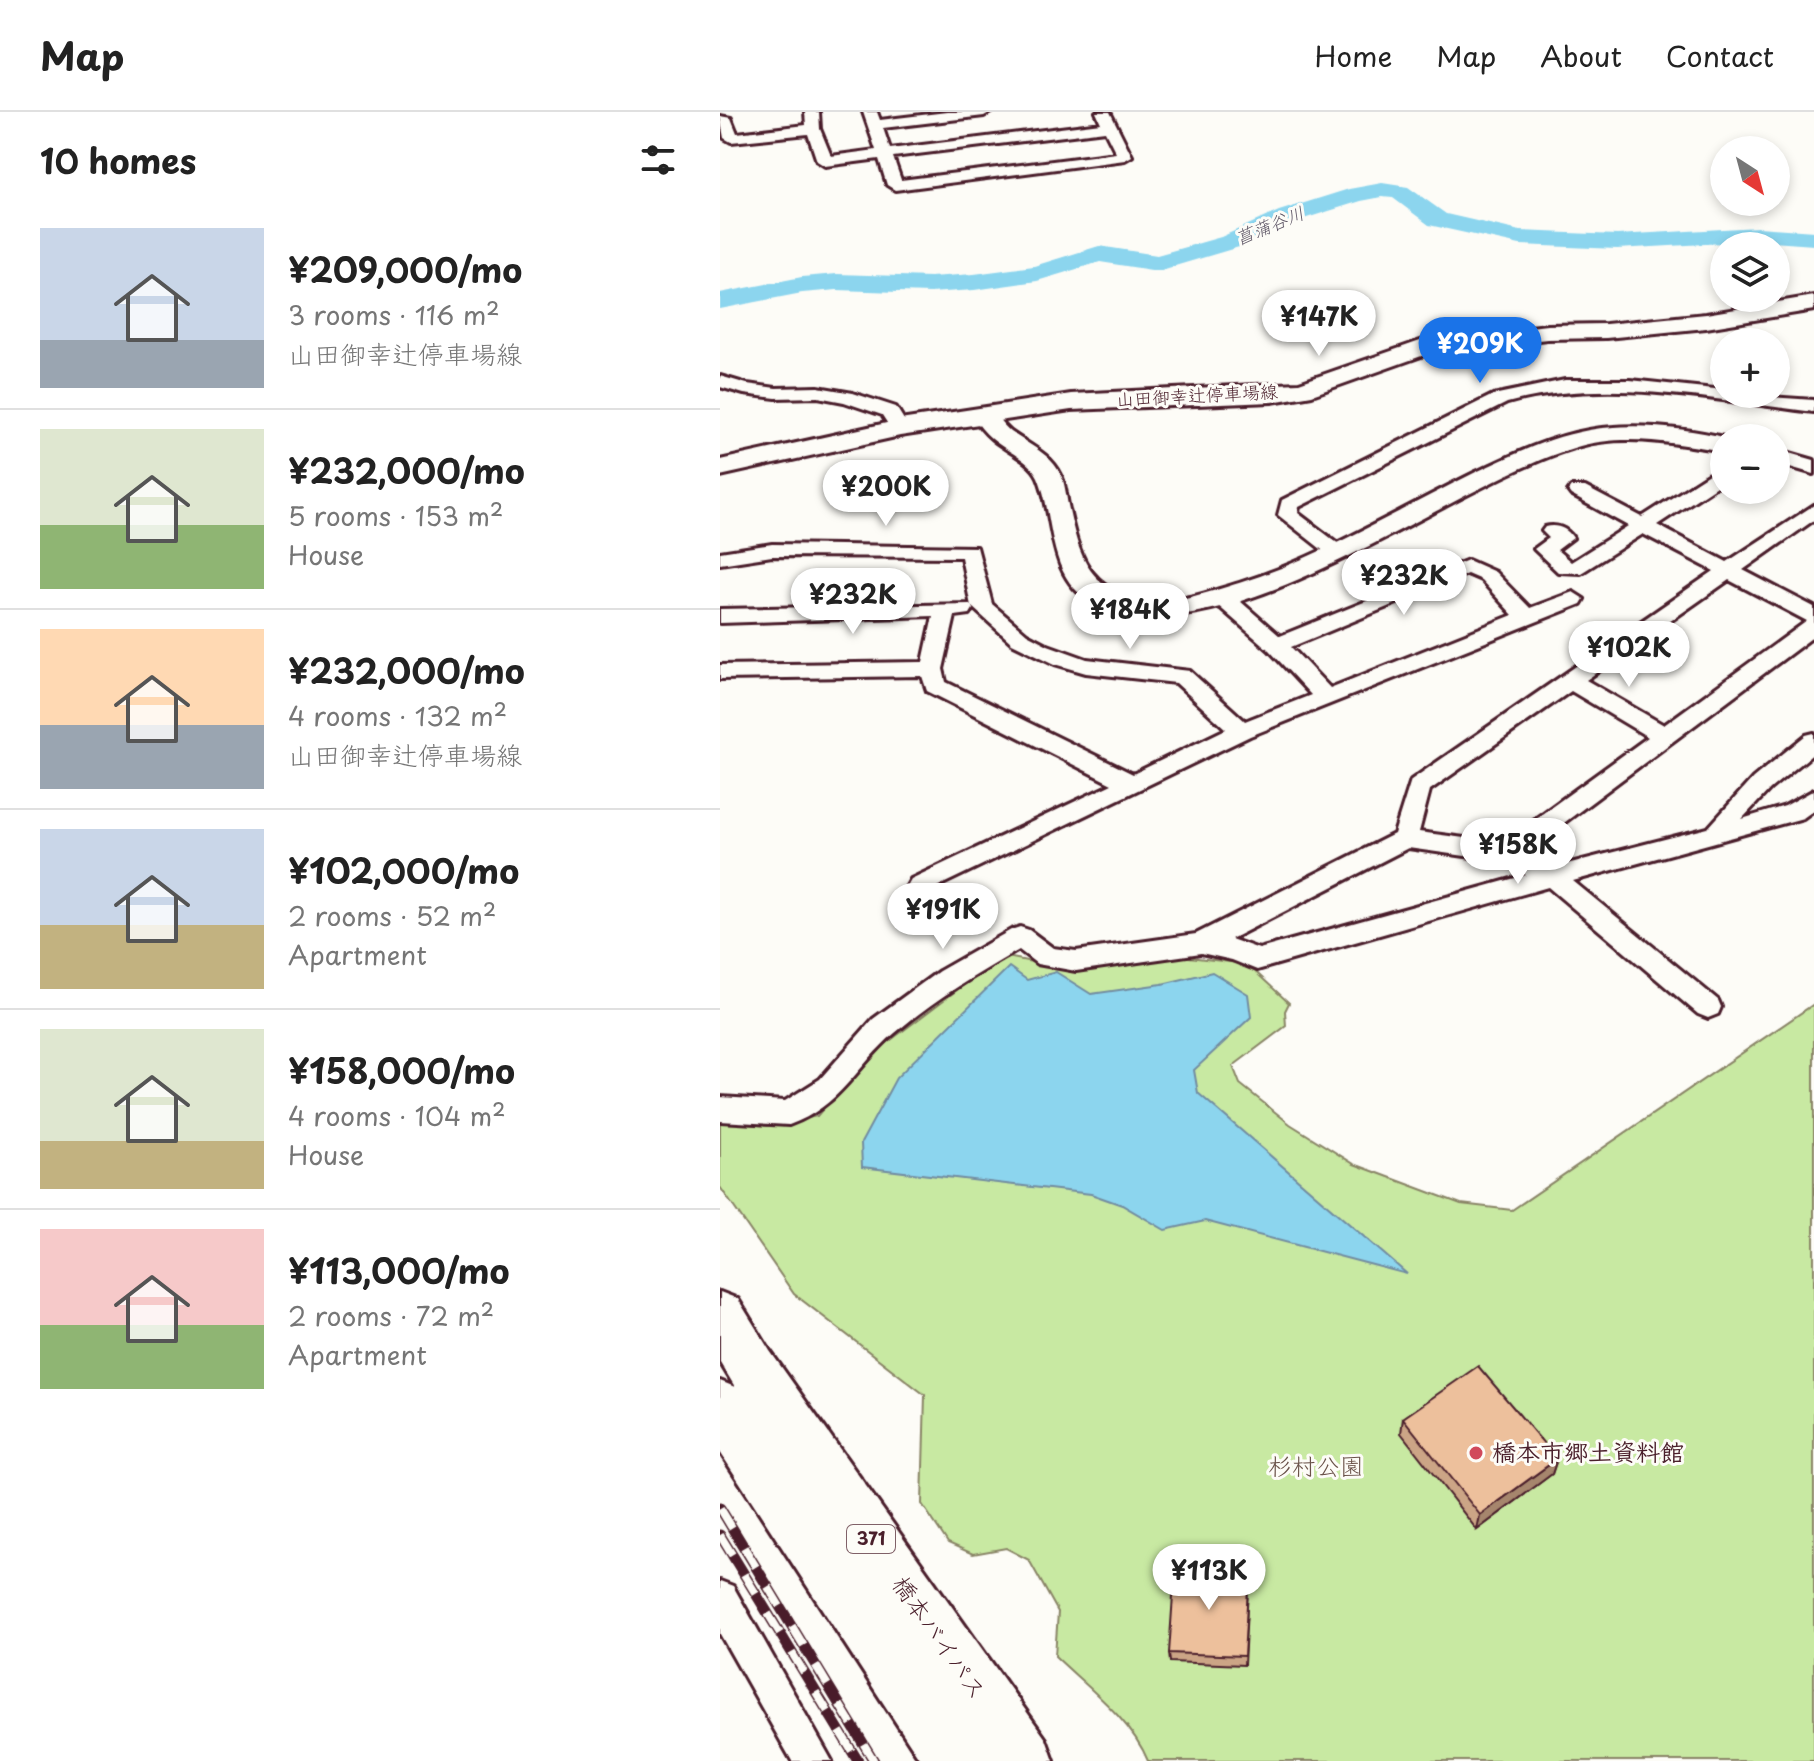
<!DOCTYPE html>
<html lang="en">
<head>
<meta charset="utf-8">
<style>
	:root { --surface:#fff; --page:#f6f6f6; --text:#222; --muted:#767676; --line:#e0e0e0; --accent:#1a73e8 }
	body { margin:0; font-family:"Playpen Sans","Klee One",sans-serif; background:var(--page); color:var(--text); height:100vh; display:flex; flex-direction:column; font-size:30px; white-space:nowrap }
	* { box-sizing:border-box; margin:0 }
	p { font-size:26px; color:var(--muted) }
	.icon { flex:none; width:44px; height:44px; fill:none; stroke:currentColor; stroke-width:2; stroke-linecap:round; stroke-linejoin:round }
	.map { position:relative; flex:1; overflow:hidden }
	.drawer { display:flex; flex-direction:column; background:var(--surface); width:720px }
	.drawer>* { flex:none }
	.needle { width:52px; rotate:144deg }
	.controls { position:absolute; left:990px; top:24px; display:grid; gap:16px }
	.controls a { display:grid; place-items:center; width:80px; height:80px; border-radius:50%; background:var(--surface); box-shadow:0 4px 12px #0003; font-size:40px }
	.price { position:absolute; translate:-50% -68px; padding:0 18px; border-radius:28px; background:#fff; color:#222; font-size:26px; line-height:52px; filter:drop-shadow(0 2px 4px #0008) }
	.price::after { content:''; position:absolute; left:50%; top:48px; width:24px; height:18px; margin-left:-12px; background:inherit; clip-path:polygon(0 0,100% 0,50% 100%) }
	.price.active { background:var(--accent); color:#fff }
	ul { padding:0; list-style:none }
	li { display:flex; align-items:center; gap:24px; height:200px; padding:0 40px }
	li+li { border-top:2px solid var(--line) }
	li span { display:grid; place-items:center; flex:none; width:224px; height:160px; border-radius:0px; color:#555 }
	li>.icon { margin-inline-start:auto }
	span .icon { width:96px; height:96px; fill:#fffc; stroke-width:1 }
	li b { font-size:34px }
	h2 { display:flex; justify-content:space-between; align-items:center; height:96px; padding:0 40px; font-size:34px }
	header { display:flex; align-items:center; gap:48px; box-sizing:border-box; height:112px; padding:0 40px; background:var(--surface); border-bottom:2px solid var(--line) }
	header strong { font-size:38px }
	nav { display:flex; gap:44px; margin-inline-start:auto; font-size:28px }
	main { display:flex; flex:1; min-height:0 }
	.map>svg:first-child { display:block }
	.green { fill:#c8e9a2; stroke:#898466; stroke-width:2 }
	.water { fill:#8cd5ee; stroke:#728ca0; stroke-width:2 }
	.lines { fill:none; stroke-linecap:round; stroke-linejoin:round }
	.river { fill:#8cd5ee; fill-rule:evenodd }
	.minor-casing { stroke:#4a1f2b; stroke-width:6 }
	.tertiary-casing { stroke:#4a1f2b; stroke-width:6 }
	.secondary-casing { stroke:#4a1f2b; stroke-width:6 }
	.trunk-casing { stroke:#4a1f2b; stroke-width:6 }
	.minor { fill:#fdfcf7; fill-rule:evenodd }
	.tertiary { fill:#fdfcf7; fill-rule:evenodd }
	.secondary { fill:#fdfcf7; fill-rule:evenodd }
	.trunk { fill:#fdfcf7; fill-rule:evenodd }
	.rail-casing { stroke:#4a1f2b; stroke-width:11 }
	.rail { stroke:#fdfcf7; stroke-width:8; stroke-dasharray:23; stroke-linecap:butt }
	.wall { fill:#cca586; stroke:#4a1f2b; stroke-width:2 }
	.shaded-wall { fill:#a6866d; stroke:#4a1f2b; stroke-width:2 }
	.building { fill:#edc09c; stroke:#4a1f2b; stroke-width:2 }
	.poi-dot { fill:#d1495b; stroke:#fdfcf7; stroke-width:3 }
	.labels { text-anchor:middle; stroke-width:6; stroke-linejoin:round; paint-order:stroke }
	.far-water-label { font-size:18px; font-style:italic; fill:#5e5666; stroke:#fdfcf7 }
	.far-street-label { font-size:18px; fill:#4a1f2b; stroke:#fdfcf7 }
	.shield { fill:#fdfcf7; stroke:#806168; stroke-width:2 }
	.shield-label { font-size:18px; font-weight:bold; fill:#4a1f2b }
	.near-poi-label { font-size:24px; font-weight:bold; fill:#4a1f2b; stroke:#fdfcf7; text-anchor:start }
	.near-park-label { font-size:24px; fill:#6a5249; stroke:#fdfcf7 }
	.near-street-label { font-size:24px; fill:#4a1f2b; stroke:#fdfcf7 }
</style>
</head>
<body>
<header>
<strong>Map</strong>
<nav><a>Home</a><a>Map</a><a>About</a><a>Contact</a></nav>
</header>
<main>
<section class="drawer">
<h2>10 homes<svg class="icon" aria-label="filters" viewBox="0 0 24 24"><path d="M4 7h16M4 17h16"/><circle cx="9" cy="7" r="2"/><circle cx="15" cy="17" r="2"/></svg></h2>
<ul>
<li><span style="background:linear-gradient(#c9d6e8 70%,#9aa5b1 0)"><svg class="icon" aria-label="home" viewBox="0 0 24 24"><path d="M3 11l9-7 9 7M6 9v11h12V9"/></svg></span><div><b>¥209,000/mo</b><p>3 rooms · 116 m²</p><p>山田御幸辻停車場線</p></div></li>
<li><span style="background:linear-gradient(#dfe7d0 60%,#8fb573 0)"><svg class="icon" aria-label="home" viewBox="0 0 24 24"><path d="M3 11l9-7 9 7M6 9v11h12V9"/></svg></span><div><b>¥232,000/mo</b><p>5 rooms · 153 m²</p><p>House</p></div></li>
<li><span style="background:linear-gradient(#ffd9b3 60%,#9aa5b1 0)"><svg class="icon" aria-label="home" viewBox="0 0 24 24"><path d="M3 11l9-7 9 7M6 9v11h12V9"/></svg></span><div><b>¥232,000/mo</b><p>4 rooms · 132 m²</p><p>山田御幸辻停車場線</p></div></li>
<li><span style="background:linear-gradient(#c9d6e8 60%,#c2b280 0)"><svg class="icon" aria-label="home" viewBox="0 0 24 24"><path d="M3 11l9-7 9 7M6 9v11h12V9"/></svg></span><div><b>¥102,000/mo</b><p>2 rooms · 52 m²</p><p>Apartment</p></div></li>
<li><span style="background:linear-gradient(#dfe7d0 70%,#c2b280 0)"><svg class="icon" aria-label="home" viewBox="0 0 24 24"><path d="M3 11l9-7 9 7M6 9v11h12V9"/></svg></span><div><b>¥158,000/mo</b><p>4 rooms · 104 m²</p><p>House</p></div></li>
<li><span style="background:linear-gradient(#f6c9c9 60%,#8fb573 0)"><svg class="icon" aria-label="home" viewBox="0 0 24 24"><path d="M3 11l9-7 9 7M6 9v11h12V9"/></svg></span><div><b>¥113,000/mo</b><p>2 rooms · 72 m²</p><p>Apartment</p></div></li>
</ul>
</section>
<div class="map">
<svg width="1094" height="1649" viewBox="0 0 1094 1649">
	<rect width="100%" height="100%" fill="#fdfcf7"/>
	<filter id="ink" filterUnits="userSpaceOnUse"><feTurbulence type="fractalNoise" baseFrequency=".0125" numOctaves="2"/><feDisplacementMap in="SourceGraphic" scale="16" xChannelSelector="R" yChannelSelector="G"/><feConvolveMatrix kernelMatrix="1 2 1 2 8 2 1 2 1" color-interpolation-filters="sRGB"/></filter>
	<g filter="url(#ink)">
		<path class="green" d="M452 843 527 852 569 891 565 899 566 914 513 954 520 972 570 1012 634 1052 741 1092 792 1098 1094 892V1649H428C411 1607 367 1575 335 1544L338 1500 309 1448 286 1436 253 1442 228 1431 202 1392 205 1283 74 1182 0 1075V1009L48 1014 97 1004 143 949 282 844 352 858Z"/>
		<path class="water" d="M289 855 307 868 336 860 371 882 442 872 492 860 528 882 531 905 474 958 478 981 687 1162 485 1109 445 1118 402 1093 371 1082 142 1055 141 1031 176 966Z"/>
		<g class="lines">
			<path class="river" d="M662 71 688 75 726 102 800 119 897 123 1038 115 1094 119V133L1038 129 897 137 800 133 709 113 673 86 662 85 641 89 577 109 519 135 438 159 380 150 317 169 254 178 210 181 117 178 82 181 0 197V181L82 165 117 162 210 165 254 162 314 154 379 134 437 143 501 125 559 99 629 77Z"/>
			<g class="minor-casing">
				<path id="minor" d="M85 0H99L100 17 111 44 156 38 143 0H157L160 8 227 0H271L264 4 163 16 170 37 381 11 376 0H390L412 44 405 48 175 78 167 73 159 47 105 54 97 49 88 22 11 30 4 26 0 4 11 6 17 21 86 13ZM385 19 396 41 181 68 173 45Z
					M0 264 27 272 56 276 98 275 133 281 176 295 189 316 187 320H173L162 303 124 290 98 285 56 286 24 282 0 275Z
					M845 268H910L1004 278V282L1094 288V300C993 288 886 264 787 291L579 395 578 401 624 436 627 440 624 444H610L558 403 562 388 773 283Z
					M1004 357V369L937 413 1007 450 1094 393V408L1023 458 1094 495V524L805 740 835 755 988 716 1033 666 1086 623 1094 621V641L1050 677 1022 707 1065 694 1094 678V698L1083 706 853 769 998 888 1001 895 998 902 988 906 978 902 828 775 537 858 512 848 481 841 356 859 317 852 299 838C255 863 214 888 175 921 137 953 120 995 69 1013L0 1009V985L65 989 100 967 153 907 219 859 291 818 300 815 309 818 333 836 356 839 476 822 674 722 691 668 994 459 923 422 861 461 838 460 814 437 829 426 822 419 825 415C836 412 847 416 853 426L837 438 851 450 908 414 851 383 848 379 851 375H865L922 405 995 358ZM1009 468 1087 509 944 613 866 568ZM851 579 928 625 782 731 699 720 710 678ZM688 736 781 749 806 763 539 837 511 827Z
					M52 432 257 435 272 492 307 522 328 533 367 547 470 559 525 609 591 583 549 538 496 492 493 487 496 482H512L560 524 748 448 775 460 810 496 853 480 864 487 861 492 530 624 200 783 191 781 187 774 191 767 392 672 207 579 202 564 0 567V553L203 550 213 504 0 511V497L250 492 253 497 250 502 235 504 223 557 226 570 413 662 506 617 456 571 366 561 335 552 292 531 251 494 241 445 52 444 0 452V440ZM747 462 761 468 793 503 610 576 571 535Z
					M0 1469 13 1474 112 1649H72L0 1522Z"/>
			</g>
			<g class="tertiary-casing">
				<path id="tertiary" d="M264 297C276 300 281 312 291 320 309 333 331 342 341 363 345 372 346 383 348 393 359 444 367 477 424 488 452 493 493 479 519 471 602 445 678 398 756 360 792 343 829 325 869 318 914 310 964 316 1008 326H1004V339C958 332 906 321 860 334 732 369 500 557 372 490 326 466 335 404 318 365 310 348 286 339 272 327 264 320 258 313 253 304L256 299Z
					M1056 337 1094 348V362L1056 351Z"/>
			</g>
			<g class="secondary-casing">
				<path id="secondary" d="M1094 184V198L986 216 886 226 827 227 710 241 592 283 552 290 351 298 180 324 0 364V348L180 308 351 282 579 271 706 227 827 213 886 212 986 202Z"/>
			</g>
			<g class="trunk-casing">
				<path id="trunk" d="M0 1180 18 1187 50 1239 326 1627 334 1649H201L0 1340V1269L15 1275 0 1250Z"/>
			</g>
			<use href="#minor" class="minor"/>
			<use href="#tertiary" class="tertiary"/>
			<use href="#secondary" class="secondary"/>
			<use href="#trunk" class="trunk"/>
			<g class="rail-casing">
				<path id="rail" d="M0 1396 154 1649
					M0 1423 138 1649"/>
			</g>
			<use href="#rail" class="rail"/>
		</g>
		<path class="wall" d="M683 1306 837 1347 832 1362 757 1418 681 1321Z
			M529 1458 524 1553 450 1550 449 1541Z"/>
		<path class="shaded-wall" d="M837 1347 832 1362 757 1418 760 1403Z"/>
		<path class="building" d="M758 1254 837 1347 760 1403 683 1306Z
			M455 1455 529 1458 524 1544 449 1541Z"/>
	</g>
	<circle class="poi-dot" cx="756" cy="1341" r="8"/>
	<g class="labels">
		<g class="far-water-label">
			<text transform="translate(550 114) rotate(-22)" y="6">菖蒲谷川</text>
		</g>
		<g class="far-street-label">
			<text transform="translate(477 284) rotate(-3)" y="6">山田御幸辻停車場線</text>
		</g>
		<rect class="shield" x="127" y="1413" width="48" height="28" rx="6"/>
		<g class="shield-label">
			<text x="151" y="1433">371</text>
		</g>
		<g class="near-poi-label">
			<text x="772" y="1349">橋本市郷土資料館</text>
		</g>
		<g class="near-park-label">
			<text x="596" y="1363">杉村公園</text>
		</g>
		<g class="near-street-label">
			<text transform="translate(219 1526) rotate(55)" y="8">橋本バイパス</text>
		</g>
	</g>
</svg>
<div class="controls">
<a><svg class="needle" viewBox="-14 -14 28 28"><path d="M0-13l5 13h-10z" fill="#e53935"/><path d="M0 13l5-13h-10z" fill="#767676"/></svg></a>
<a><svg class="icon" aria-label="layers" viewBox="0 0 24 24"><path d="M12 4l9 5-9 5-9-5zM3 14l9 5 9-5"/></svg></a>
<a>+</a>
<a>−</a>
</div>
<b class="price" style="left:599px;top:246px">¥147K</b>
<b class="price active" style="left:760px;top:273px">¥209K</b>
<b class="price" style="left:166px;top:416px">¥200K</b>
<b class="price" style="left:684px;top:505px">¥232K</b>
<b class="price" style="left:133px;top:524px">¥232K</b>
<b class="price" style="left:410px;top:539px">¥184K</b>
<b class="price" style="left:909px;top:577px">¥102K</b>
<b class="price" style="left:798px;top:774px">¥158K</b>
<b class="price" style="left:223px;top:839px">¥191K</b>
<b class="price" style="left:489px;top:1500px">¥113K</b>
</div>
</main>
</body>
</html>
